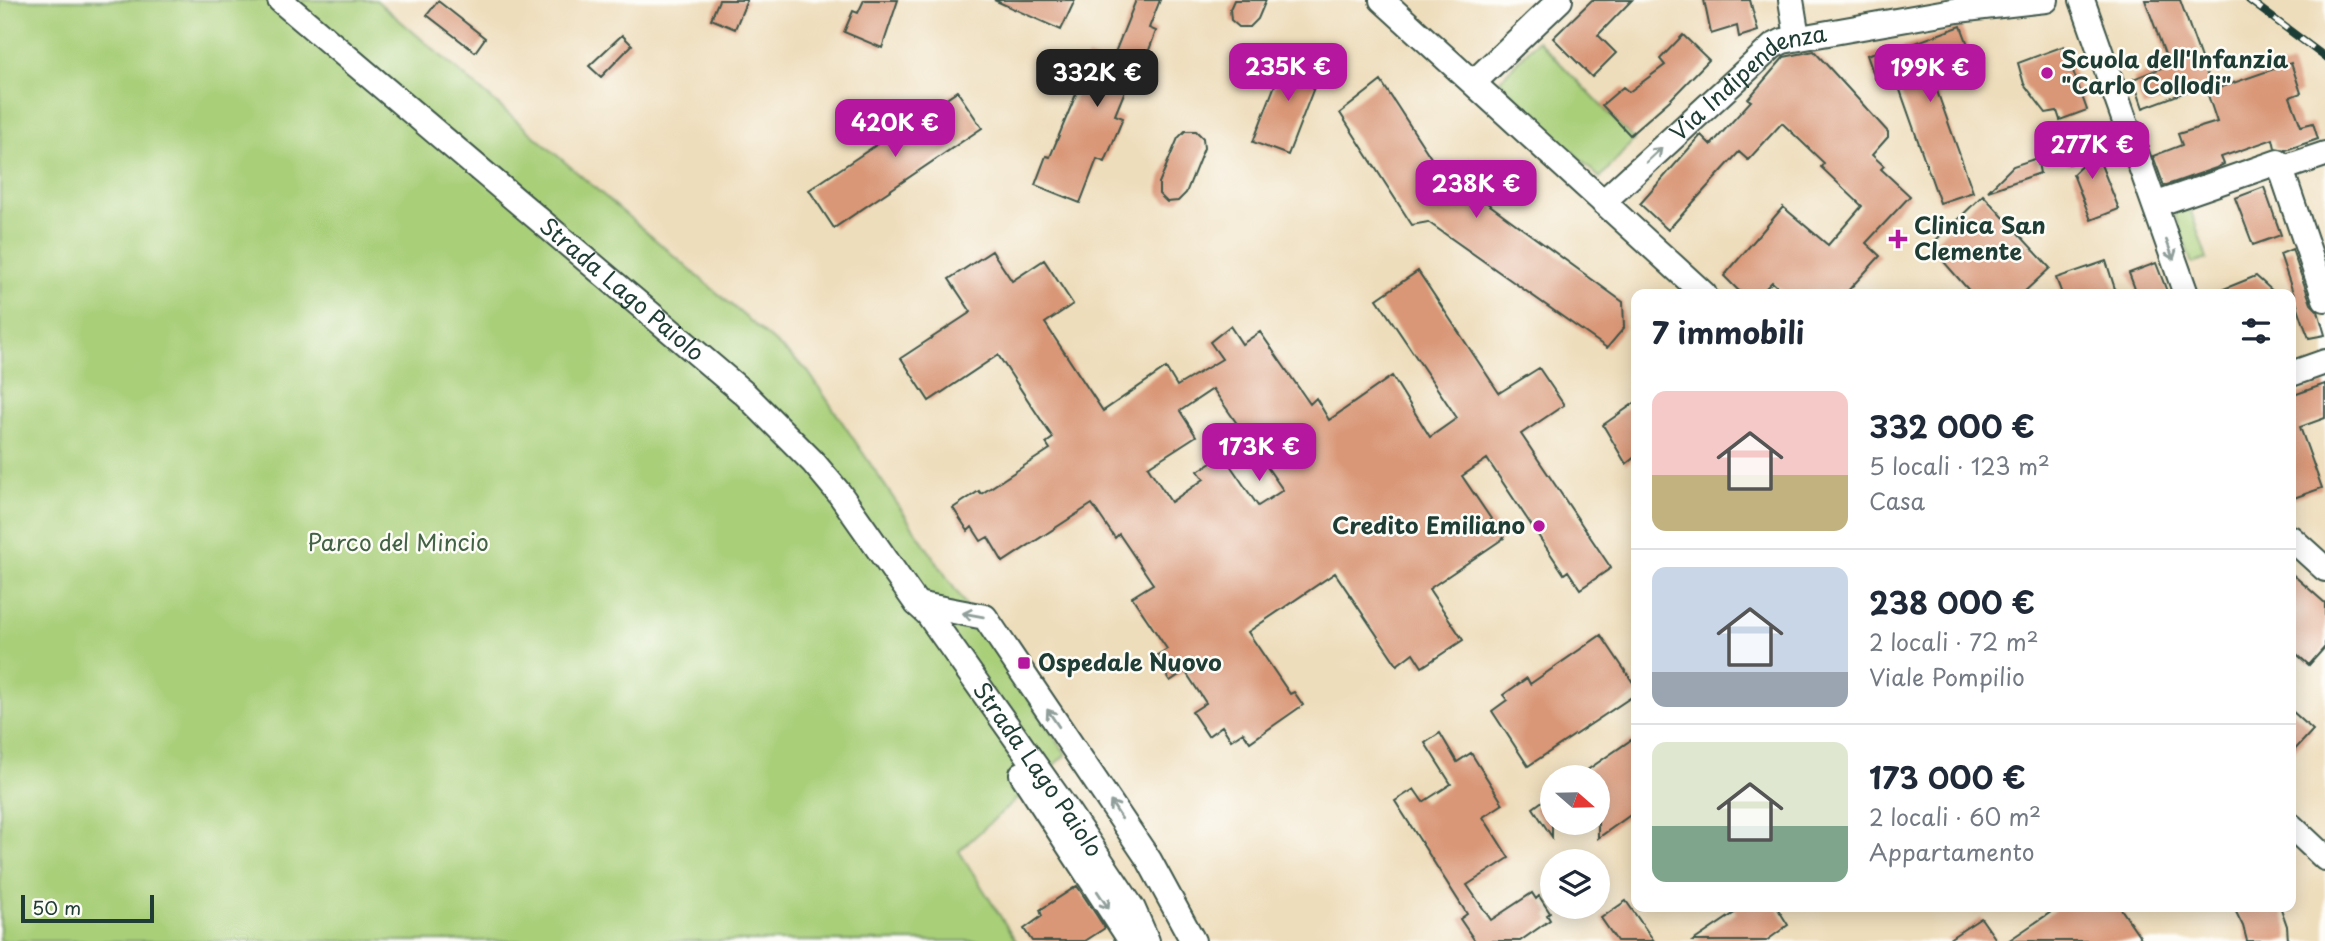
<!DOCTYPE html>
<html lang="it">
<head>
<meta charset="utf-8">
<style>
	:root { --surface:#fff; --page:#f2f2f3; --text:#1f2937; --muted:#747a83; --line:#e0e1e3; --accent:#b5179e }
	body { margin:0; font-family:"Playpen Sans",sans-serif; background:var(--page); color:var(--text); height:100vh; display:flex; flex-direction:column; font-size:26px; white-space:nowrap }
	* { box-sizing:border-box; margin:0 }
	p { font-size:23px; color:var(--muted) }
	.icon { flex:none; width:38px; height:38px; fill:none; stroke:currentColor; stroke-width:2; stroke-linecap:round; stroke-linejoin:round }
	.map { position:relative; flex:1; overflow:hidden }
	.sheet { position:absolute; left:1631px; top:289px; width:665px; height:623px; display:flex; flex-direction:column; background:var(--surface); border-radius:14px; box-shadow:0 4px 18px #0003 }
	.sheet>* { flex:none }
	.needle { width:46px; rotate:110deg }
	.controls { position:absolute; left:1540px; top:765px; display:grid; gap:14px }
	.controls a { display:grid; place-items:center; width:70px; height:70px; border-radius:50%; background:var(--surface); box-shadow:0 4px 18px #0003; font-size:35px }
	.scale { position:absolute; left:21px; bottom:18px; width:133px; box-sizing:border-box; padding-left:7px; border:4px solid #1f3d34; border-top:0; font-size:19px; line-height:24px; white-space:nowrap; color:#1f3d34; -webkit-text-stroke:5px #fdfcf7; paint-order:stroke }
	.price { position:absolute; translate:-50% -60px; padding:0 16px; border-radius:14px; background:var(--accent); color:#fff; font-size:23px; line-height:46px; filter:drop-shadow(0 2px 4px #0008) }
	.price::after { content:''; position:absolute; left:50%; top:42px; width:21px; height:16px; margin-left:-10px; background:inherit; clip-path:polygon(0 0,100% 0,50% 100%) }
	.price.selected { background:#222; color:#fff }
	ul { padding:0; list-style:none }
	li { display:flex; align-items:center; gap:21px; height:175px; padding:0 21px }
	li+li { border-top:2px solid var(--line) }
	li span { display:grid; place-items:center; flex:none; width:196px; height:140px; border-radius:14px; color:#555 }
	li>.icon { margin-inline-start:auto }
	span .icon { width:84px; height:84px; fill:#fffc; stroke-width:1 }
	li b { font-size:30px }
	h2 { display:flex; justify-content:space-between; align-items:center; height:84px; padding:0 21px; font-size:30px }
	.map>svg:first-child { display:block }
	.green { fill:#a9cf79; stroke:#648656; stroke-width:2 }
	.building { fill:#d99777; fill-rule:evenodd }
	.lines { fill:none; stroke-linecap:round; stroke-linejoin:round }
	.minor-casing { stroke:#3e5548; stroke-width:28 }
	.minor { stroke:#fff; stroke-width:24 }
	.rail-casing { stroke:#1f3d34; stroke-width:8 }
	.rail { stroke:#fdfcf7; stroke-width:5; stroke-dasharray:16; stroke-linecap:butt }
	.oneway { stroke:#8f9e9a }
	.poi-dot { fill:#b5179e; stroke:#fdfcf7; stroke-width:2.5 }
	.labels { text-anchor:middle; stroke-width:5; stroke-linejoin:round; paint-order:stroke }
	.poi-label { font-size:23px; font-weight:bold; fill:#1f3d34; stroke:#fdfcf7; text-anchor:start }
	.street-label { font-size:23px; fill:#1f3d34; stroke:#fdfcf7 }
	.park-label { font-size:23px; fill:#426245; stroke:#fdfcf7 }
</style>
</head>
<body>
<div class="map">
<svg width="2325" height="941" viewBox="0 0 2325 941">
	<rect width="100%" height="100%" fill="#fdfcf7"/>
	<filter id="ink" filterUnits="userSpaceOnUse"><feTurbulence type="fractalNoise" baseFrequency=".0143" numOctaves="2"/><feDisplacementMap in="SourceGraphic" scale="14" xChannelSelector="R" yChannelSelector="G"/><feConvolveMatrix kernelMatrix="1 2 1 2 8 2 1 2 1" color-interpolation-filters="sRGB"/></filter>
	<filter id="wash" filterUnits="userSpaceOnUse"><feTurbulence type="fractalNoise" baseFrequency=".00686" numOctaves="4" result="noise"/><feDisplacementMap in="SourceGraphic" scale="28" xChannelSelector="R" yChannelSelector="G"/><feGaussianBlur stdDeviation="1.57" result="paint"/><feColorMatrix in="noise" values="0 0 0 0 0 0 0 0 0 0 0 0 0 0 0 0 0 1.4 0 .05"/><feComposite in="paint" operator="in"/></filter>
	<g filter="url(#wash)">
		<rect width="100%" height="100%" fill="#edb"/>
		<path class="green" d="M0 0H376L807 370 1066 754 959 851 1016 941H0Z
			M1538 40 1634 140 1600 178 1499 81Z
			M2189 205 2207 259 2192 264 2173 210Z"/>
		<g id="blocks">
			<path class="building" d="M719 0H747L735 29 711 19Z
				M864 0H898L882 48 844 32 853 11 858 13Z
				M994 0H1075L1061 30Z
				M1136 0H1160L1149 28 1156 31 1142 69 1135 66 1115 115 1123 118 1105 162 1097 159 1080 203 1035 185 1046 156 1050 157 1079 87 1076 86 1088 56 1110 65Z
				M1234 0H1266L1258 19 1250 27H1239L1231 20 1230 9Z
				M1592 0H1632L1598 35 1616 53 1592 77 1553 38Z
				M1704 0H1750L1758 31 1739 37 1737 26 1711 34Z
				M2145 0H2180L2210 83 2143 108 2133 79 2169 65Z
				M438 1 485 38 475 52 427 15Z
				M1961 26 1973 58 1931 74 1973 192 1940 203 1894 73 1875 78 1867 55 1882 50 1883 55Z
				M622 35 632 45 601 77 589 66Z
				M1683 35 1709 60 1670 100 1630 135 1602 105 1623 87 1629 92 1665 65 1660 59Z
				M2064 46 2087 110 2060 120 2057 111 2046 113 2036 100 2024 84 2018 63Z
				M1288 51 1323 64 1288 155 1253 142Z
				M1814 51 1888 132V137L1872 155 1884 166 1881 169 1910 196 1866 243 1880 256 1845 294H1785L1772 282 1760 294H1742L1724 276 1783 207 1828 245 1862 206 1821 167 1824 163 1782 123 1748 160 1739 152 1668 230 1640 204 1701 135 1711 145 1751 101 1748 99 1784 57Z
				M2291 63 2301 93 2290 97 2301 126 2313 123 2318 139 2286 150 2275 148 2273 139 2221 157 2224 164 2216 168 2164 186 2153 156 2182 145 2178 134 2217 122 2207 92Z
				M1381 81 1450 187 1461 184 1623 302 1624 328 1607 348 1428 222 1412 225 1340 113Z
				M957 91 982 128 834 228 809 190Z
				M1185 131H1196L1203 138 1204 148 1186 193 1178 201 1167 202 1159 194V183L1178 138Z
				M2091 140 2119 209 2091 220 2073 174 2091 157 2069 164 2064 151Z
				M2037 158 2040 173 1988 191 2013 166Z
				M2264 187 2281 235 2253 245 2235 198Z
				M1983 195 2050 268 2022 294H1972L1930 246 1947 229 1950 232 1949 228Z
				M2292 249 2311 304 2318 311 2325 335 2309 338 2305 328 2280 254Z
				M992 251 1012 281 1044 260 1073 304 1045 323 1103 411 1166 368 1177 386 1222 359 1210 342 1230 326 1242 344 1260 332 1310 404 1316 398 1329 420 1392 376 1430 437 1457 418 1377 299 1418 271 1499 393 1539 368 1564 405 1521 434 1611 568 1580 589 1568 571 1564 574 1487 459 1462 476 1504 538 1429 589 1463 640 1422 667 1413 653 1397 665 1335 573 1248 632 1290 694 1294 692 1303 705 1250 742 1243 732 1231 740 1222 726 1208 736 1192 712 1206 703 1185 671 1170 681 1154 657 1167 649 1132 597 1153 584 1119 534 1115 538 1092 504 1003 562 988 537 981 541 972 527 968 531 953 508 979 491 981 494 1050 449 1046 443 1053 438 998 355 929 401 901 358 971 312 949 279ZM1213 389 1283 490 1258 506 1223 455 1198 471 1204 479 1171 502 1148 467 1196 436 1180 411Z
				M2106 261 2115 289 2103 294H2062L2056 278Z
				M2156 263 2168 294H2137L2129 273Z
				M2256 276 2276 294H2214V293Z
				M2325 384V418L2300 427 2322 488 2291 499V396Z
				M1636 402V456L1626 464 1603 425Z
				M2291 573 2325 603V647L2309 665 2291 649Z
				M1601 635 1636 687V694L1528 766 1492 711 1507 700 1503 695 1527 678 1530 684Z
				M2291 710 2313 730 2291 754Z
				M1440 733 1457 762 1471 753 1503 804 1483 817 1509 858 1467 885 1491 920 1532 893 1536 899 1539 896 1550 913 1547 915 1550 920 1520 941H1475L1460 919 1467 914 1395 801 1414 789 1423 802 1451 784 1425 743Z
				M1631 740 1636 748V811L1598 838V777H1577Z
				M1552 794V837L1533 808Z
				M1077 886 1105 928 1085 941H1032L1024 929 1042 916 1040 910Z
				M1626 901 1654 941H1617L1601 918Z
				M1732 906H1776L1788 925 1766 941H1693L1736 912Z
				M2060 906H2119L2143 941H2008Z
				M2233 906H2280L2287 926 2288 941H2247L2243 926Z
				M1981 918 1997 941H1946Z"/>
		</g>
	</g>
	<g filter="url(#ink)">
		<use href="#blocks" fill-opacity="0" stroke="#3e5548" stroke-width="2"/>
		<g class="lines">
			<g class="minor-casing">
				<g id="minor">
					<path id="s1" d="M280 0 745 394 813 462 839 493 917 604 928 614 1066 809 1133 909 1147 941"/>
					<path d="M1382 0 1704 294"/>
					<path d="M1791 0 1797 37"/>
					<path d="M2082 0 2186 294"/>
					<path d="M1474 82 1560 0"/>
					<path d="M2325 154 2281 169 2325 299"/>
					<path id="s2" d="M1603 202 1773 46 1783 41 1958 10 2046 0"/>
					<path d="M2160 203 2278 162"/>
					<path d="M2291 374 2325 362"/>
					<path d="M2291 538 2325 569"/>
					<path d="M917 604 985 617 1149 860 1193 941"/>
					<path d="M1022 774 1131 941"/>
					<path d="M2291 826 2325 858"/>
				</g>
			</g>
			<use href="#minor" class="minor"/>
			<g class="rail-casing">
				<path id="rail" d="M2249 0 2325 57"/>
			</g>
			<use href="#rail" class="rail"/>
		</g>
		<defs><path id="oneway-shaft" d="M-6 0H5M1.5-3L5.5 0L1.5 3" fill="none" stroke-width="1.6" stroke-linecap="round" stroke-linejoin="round" transform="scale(1.75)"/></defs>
		<g class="oneway">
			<use href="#oneway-shaft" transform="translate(1654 155) rotate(-43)"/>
			<use href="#oneway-shaft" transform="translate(2170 250) rotate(70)"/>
			<use href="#oneway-shaft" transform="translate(973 615) rotate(-170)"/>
			<use href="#oneway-shaft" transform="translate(1053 718) rotate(-124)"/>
			<use href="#oneway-shaft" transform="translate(1116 810) rotate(-123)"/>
			<use href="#oneway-shaft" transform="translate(1103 900) rotate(57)"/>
		</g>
	</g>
	<g class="poi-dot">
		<circle cx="2047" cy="73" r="7"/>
		<path d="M1894.5 228.5h7v7h7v7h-7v7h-7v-7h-7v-7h7z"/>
		<circle cx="1539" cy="526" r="7"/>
		<rect x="1017" y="656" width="14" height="14" rx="3.5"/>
	</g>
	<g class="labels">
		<g class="poi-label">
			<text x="2061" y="68">Scuola dell'Infanzia<tspan x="2061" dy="26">"Carlo Collodi"</tspan></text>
			<text x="1914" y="234">Clinica San<tspan x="1914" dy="26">Clemente</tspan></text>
			<text x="1525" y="534" text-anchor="end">Credito Emiliano</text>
			<text x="1038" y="671">Ospedale Nuovo</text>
		</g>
		<g class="street-label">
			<text dy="8" stroke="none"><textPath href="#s2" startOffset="191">Via Indipendenza</textPath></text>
			<text dy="8" stroke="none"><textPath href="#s1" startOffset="448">Strada Lago Paiolo</textPath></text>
			<text dy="8" stroke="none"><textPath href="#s1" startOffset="1087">Strada Lago Paiolo</textPath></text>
		</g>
		<g class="park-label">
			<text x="398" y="551">Parco del Mincio</text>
		</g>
	</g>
</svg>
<div class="controls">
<a><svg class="needle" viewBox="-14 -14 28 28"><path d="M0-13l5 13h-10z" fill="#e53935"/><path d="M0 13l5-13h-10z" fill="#747a83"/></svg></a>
<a><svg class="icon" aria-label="layers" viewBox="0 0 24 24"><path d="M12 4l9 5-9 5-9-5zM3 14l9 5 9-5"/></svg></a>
</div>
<div class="scale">50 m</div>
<b class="price" style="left:1288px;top:103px">235K €</b>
<b class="price" style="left:1930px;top:104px">199K €</b>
<b class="price selected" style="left:1097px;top:109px">332K €</b>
<b class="price" style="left:895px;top:159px">420K €</b>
<b class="price" style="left:2092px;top:181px">277K €</b>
<b class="price" style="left:1476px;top:220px">238K €</b>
<b class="price" style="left:1259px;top:483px">173K €</b>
<section class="sheet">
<h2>7 immobili<svg class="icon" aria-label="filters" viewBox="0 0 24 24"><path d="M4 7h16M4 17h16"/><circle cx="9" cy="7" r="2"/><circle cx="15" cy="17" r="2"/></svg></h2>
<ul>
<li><span style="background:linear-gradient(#f6c9c9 60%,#c2b280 0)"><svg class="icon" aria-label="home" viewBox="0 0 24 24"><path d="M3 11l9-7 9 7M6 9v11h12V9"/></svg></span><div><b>332 000 €</b><p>5 locali · 123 m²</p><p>Casa</p></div></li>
<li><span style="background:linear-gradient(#c9d6e8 75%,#9aa5b1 0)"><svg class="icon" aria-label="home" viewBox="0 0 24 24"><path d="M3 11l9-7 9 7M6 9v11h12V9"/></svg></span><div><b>238 000 €</b><p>2 locali · 72 m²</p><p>Viale Pompilio</p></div></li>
<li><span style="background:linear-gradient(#dfe7d0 60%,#7fa58c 0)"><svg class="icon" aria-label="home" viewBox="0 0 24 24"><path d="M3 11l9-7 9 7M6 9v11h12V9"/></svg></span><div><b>173 000 €</b><p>2 locali · 60 m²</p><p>Appartamento</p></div></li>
</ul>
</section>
</div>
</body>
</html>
